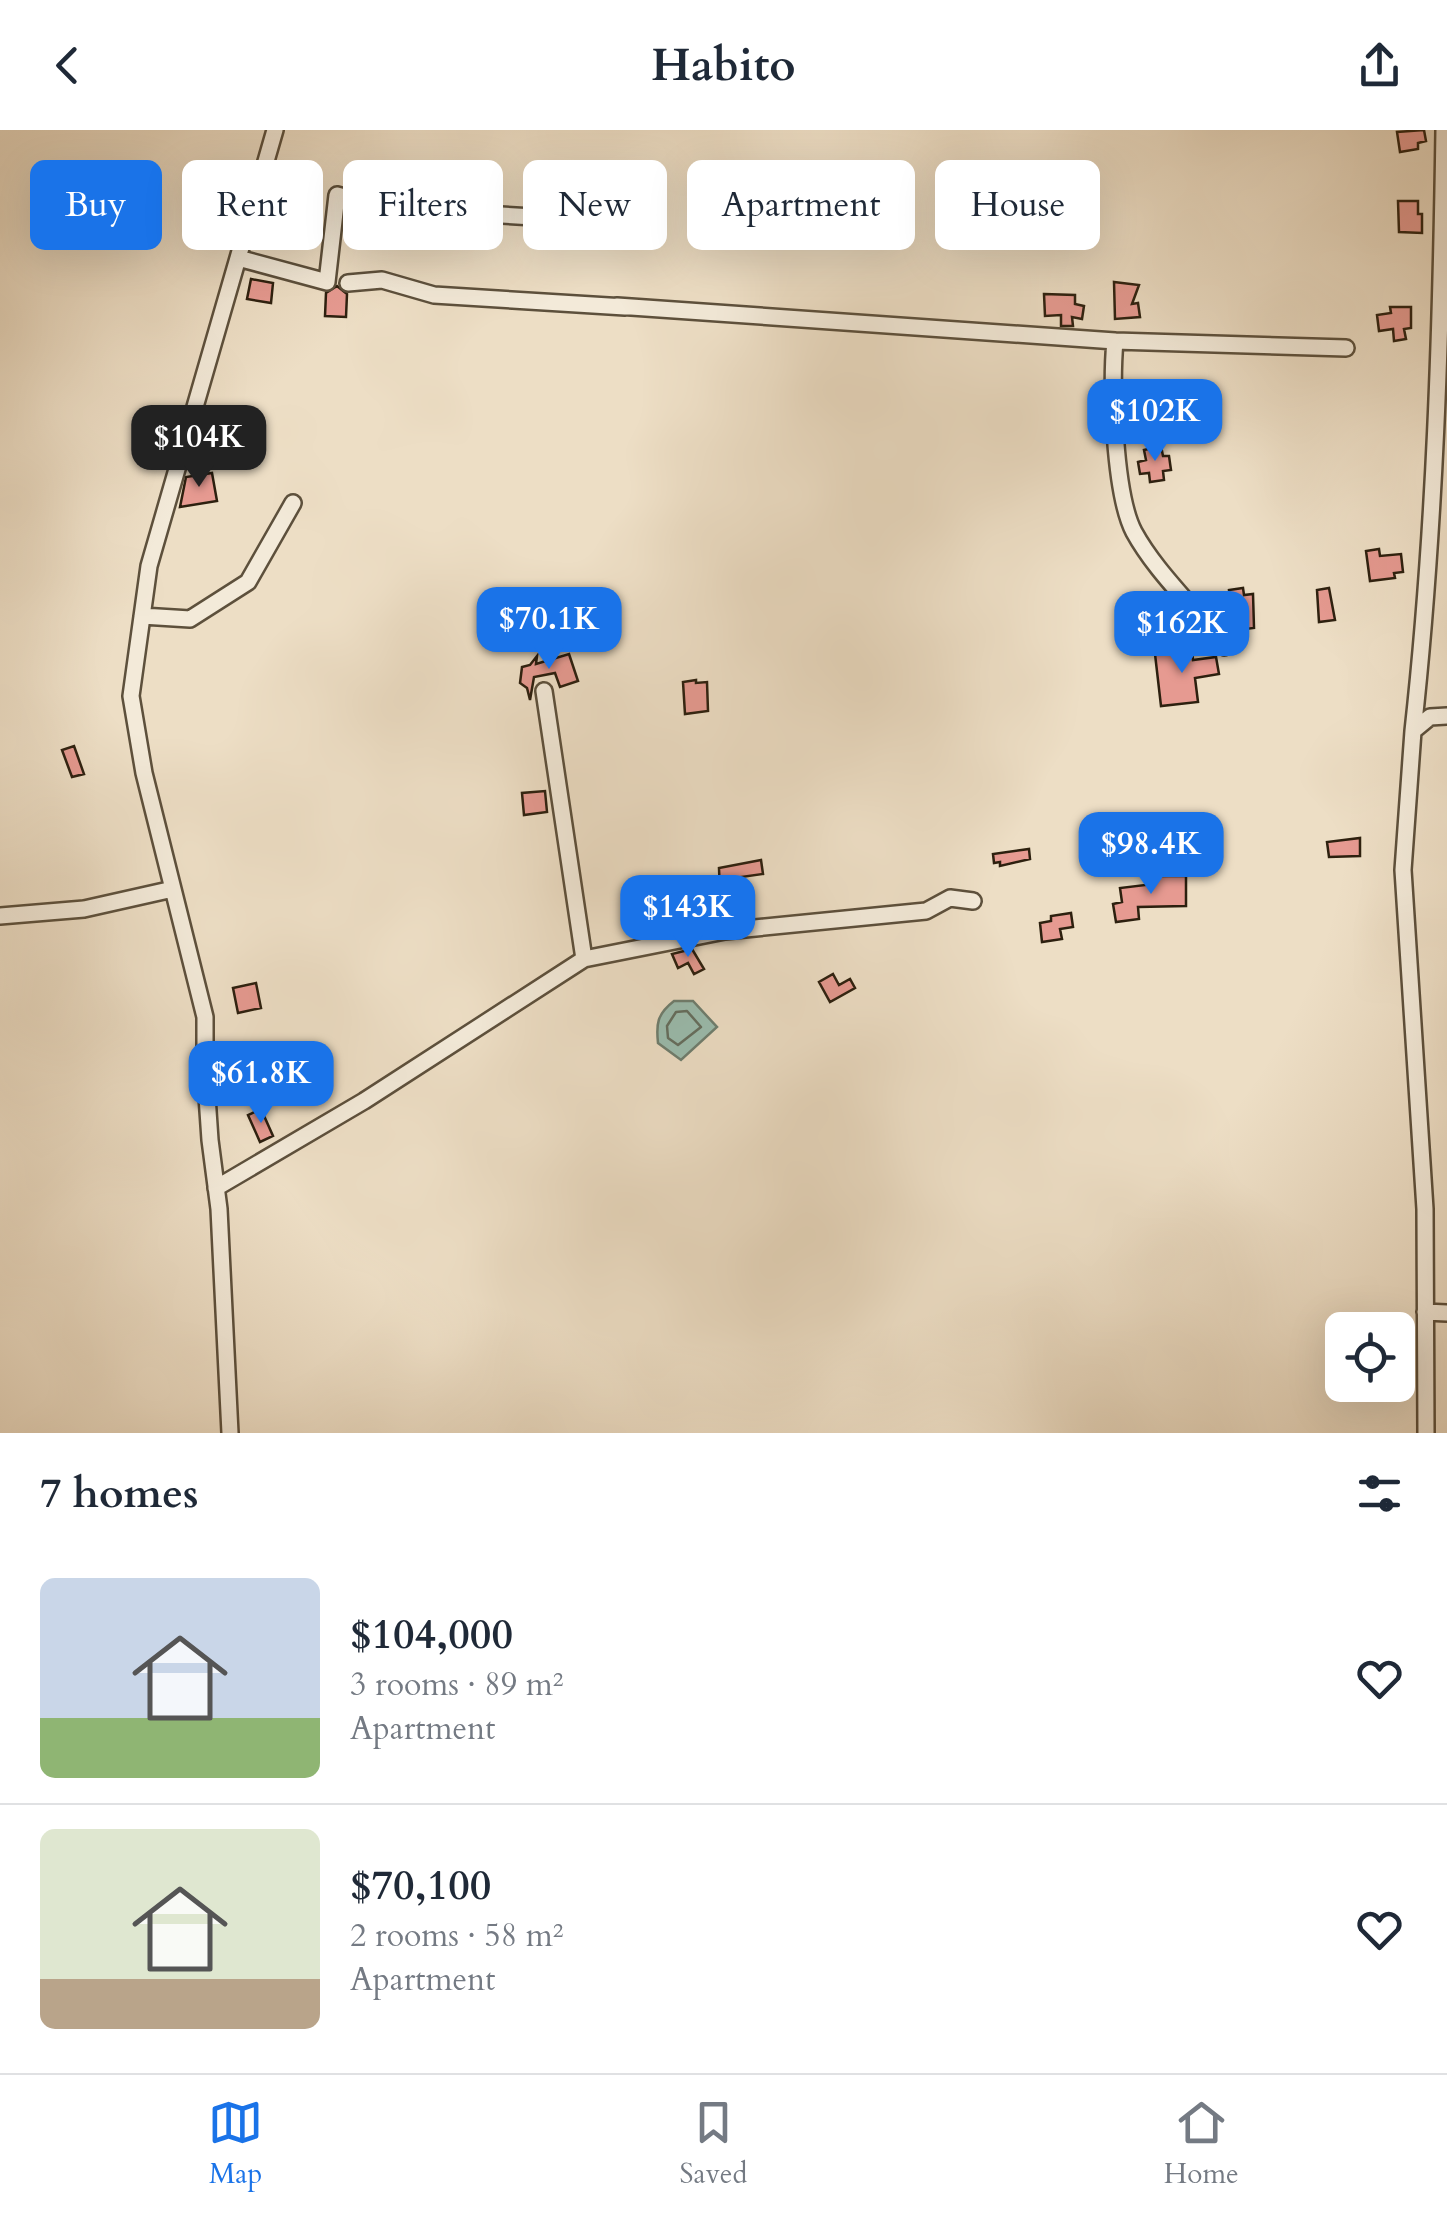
<!DOCTYPE html>
<html lang="en">
<head>
<meta charset="utf-8">
<style>
	:root { --surface:#fff; --page:#f6f6f7; --text:#1f2937; --muted:#747a83; --line:#e0e1e3; --accent:#1a73e8 }
	body { margin:0; font-family:Cardo,serif; background:var(--page); color:var(--text); height:100vh; display:flex; flex-direction:column; font-size:38px; white-space:nowrap }
	* { box-sizing:border-box; margin:0 }
	p { font-size:32px; color:var(--muted) }
	.icon { flex:none; width:55px; height:55px; fill:none; stroke:currentColor; stroke-width:2; stroke-linecap:round; stroke-linejoin:round }
	.map { position:relative; height:1303px; overflow:hidden }
	.details { display:flex; flex-direction:column; background:var(--surface); flex:1 }
	.details>* { flex:none }
	.top-card { position:absolute; left:30px; top:30px; width:1388px; height:90px; display:flex; gap:20px }
	.fabs { position:absolute; left:1325px; top:1182px; display:grid; gap:20px }
	.fabs a { display:grid; place-items:center; width:90px; height:90px; border-radius:15px; background:var(--surface); box-shadow:0 10px 40px #0002; font-size:50px }
	.price { position:absolute; translate:-50% -85px; padding:0 22px; border-radius:20px; background:var(--accent); color:#fff; font-size:32px; line-height:65px; filter:drop-shadow(0 2px 5px #0008) }
	.price::after { content:''; position:absolute; left:50%; top:60px; width:30px; height:22px; margin-left:-15px; background:inherit; clip-path:polygon(0 0,100% 0,50% 100%) }
	.price.on { background:#222; color:#fff }
	ul { padding:0; list-style:none }
	li { display:flex; align-items:center; gap:30px; height:250px; padding:0 40px }
	li+li { border-top:2px solid var(--line) }
	li span { display:grid; place-items:center; flex:none; width:280px; height:200px; border-radius:15px; color:#555 }
	li>.icon { margin-inline-start:auto }
	span .icon { width:120px; height:120px; fill:#fffc; stroke-width:1 }
	li b { font-size:42px }
	h2 { display:flex; justify-content:space-between; align-items:center; height:120px; padding:0 40px; font-size:42px }
	.chip { padding:0 35px; border-radius:15px; background:var(--surface); box-shadow:0 10px 40px #0002; font-size:35px; line-height:90px }
	.chip.on { background:var(--accent); color:#fff }
	header { display:flex; justify-content:space-between; align-items:center; height:130px; padding:0 40px; background:var(--surface); font-size:45px; font-weight:700 }
	.menu { display:flex; justify-content:space-around; align-items:center; height:140px; border-top:2px solid var(--line); background:var(--surface); font-size:28px; color:var(--muted) }
	.menu a { display:grid; justify-items:center; gap:5px }
	.menu .on { color:var(--accent) }
	.map>svg:first-child { display:block }
	.water { fill:#9abdaf; stroke:#6e7e6f; stroke-width:2.5 }
	.lines { fill:none; stroke-linecap:round; stroke-linejoin:round }
	.shore { stroke:#646e5f; stroke-width:2.5 }
	.building { fill:#e69a91; stroke:#2d200f; stroke-width:2.5 }
	.street-casing { stroke:#5d503c; stroke-width:20 }
	.street { stroke:#f3ead9; stroke-width:15 }
</style>
</head>
<body>
<header><svg class="icon" aria-label="back" viewBox="0 0 24 24"><path d="M15 5l-7 7 7 7"/></svg>Habito<svg class="icon" aria-label="share" viewBox="0 0 24 24"><path d="M12 15V3M7 8l5-5 5 5M5 13v7h14v-7"/></svg></header>
<div class="map">
<svg width="1447" height="1303" viewBox="0 0 1447 1303">
	<rect width="100%" height="100%" fill="#eddec5"/>
	<filter id="stains"><feTurbulence type="fractalNoise" baseFrequency=".002" numOctaves="4"/><feColorMatrix values="0 0 0 0 .2 0 0 0 0 .09 0 0 0 0 .02 0 0 0 .5 -.17"/></filter>
	<radialGradient id="worn" r=".72"><stop offset=".6" stop-color="#630" stop-opacity="0"/><stop offset="1" stop-color="#630" stop-opacity=".3"/></radialGradient>
	<path class="water" d="M674 871H693L717 897 681 930 658 913C656 894 657 884 674 871Z"/>
	<g class="lines">
		<path class="shore" d="M687 881 701 897 678 915 668 908 667 896 676 882Z"/>
	</g>
	<path class="building" d="M1424 0 1426 11 1418 13V19L1400 22 1397 2Z
		M1398 71H1418V84H1422V103L1399 102Z
		M251 149 273 153 271 173 247 169Z
		M1114 152 1139 155 1132 174 1138 173 1140 187 1115 189Z
		M337 156 347 164 346 187 325 186 326 163Z
		M1044 164 1075 165V174L1084 176 1082 189 1072 187 1073 196H1061V185L1045 186Z
		M1390 177H1411V198L1404 199 1406 209 1394 211 1393 199 1379 201 1377 185 1391 183Z
		M1161 316 1163 326H1169L1171 340 1163 341 1164 350 1150 352 1149 343 1140 344 1138 332 1146 330 1144 320Z
		M212 343 217 371 180 377 186 347Z
		M1379 419 1380 426 1401 424 1403 442 1394 443 1395 448 1370 451 1366 421Z
		M1243 458 1244 465 1253 464 1254 498 1237 500 1232 479 1211 482 1206 473 1230 469 1229 460Z
		M1329 458 1335 490 1319 492 1317 460Z
		M1192 520 1193 530 1216 527 1219 544 1195 548 1198 572 1161 576 1155 524Z
		M569 524 578 551 560 557 555 543 534 547 530 570 527 558 520 553 522 537 530 535 537 526 536 534Z
		M696 550V553L707 552 708 581 685 584 683 552Z
		M74 616 84 644 72 647 62 620Z
		M545 661 547 682 524 685 522 663Z
		M1360 708V726L1329 727 1327 712Z
		M1029 719 1030 729 1000 736V732L994 733 993 724Z
		M761 730 763 744 734 748 736 761 720 764 719 738Z
		M1154 746H1186V776L1138 777 1139 789 1116 792 1113 774 1122 772 1120 758 1154 754Z
		M1071 783 1073 797 1060 799 1062 809 1042 812 1040 793 1051 791V786Z
		M692 819 704 839 694 844 688 833 678 838 672 824Z
		M833 844 839 855 850 849 855 858 830 872 819 852Z
		M256 853 261 878 238 883 233 858Z
		M261 979 273 1006 260 1012 248 985Z"/>
	<g class="lines">
		<g class="street-casing">
			<path id="street" d="M238 128 327 152 337 65 385 78 550 88
				M348 153 382 150 434 165 625 177
				M617 176 1115 211 1346 218
				M1115 211C1111 254 1114 364 1134 402 1157 444 1196 478 1224 517
				M142 486 190 489 248 452 293 373
				M1413 601C1435 402 1441 201 1444 0
				M0 786 84 779 173 759
				M584 829 725 801 926 781 950 768 973 771
				M216 1058 364 971 584 829 544 561
				M1425 1182 1447 1183
				M230 1303 219 1079 210 1010 205 937V887L144 643 131 566 149 436 275 0
				M1426 1303 1425 1079 1403 740 1413 601 1430 587 1447 586"/>
		</g>
		<use href="#street" class="street"/>
	</g>
	<rect width="100%" height="100%" filter="url(#stains)"/>
	<rect width="100%" height="100%" fill="url(#worn)"/>
</svg>
<div class="fabs">
<a><svg class="icon" aria-label="locate" viewBox="0 0 24 24"><circle cx="12" cy="12" r="6"/><path d="M12 2v4M12 18v4M2 12h4M18 12h4"/></svg></a>
</div>
<b class="price" style="left:1155px;top:334px">$102K</b>
<b class="price on" style="left:199px;top:360px">$104K</b>
<b class="price" style="left:549px;top:542px">$70.1K</b>
<b class="price" style="left:1182px;top:546px">$162K</b>
<b class="price" style="left:1151px;top:767px">$98.4K</b>
<b class="price" style="left:688px;top:830px">$143K</b>
<b class="price" style="left:261px;top:996px">$61.8K</b>
<div class="top-card">
<a class="chip on">Buy</a>
<a class="chip">Rent</a>
<a class="chip">Filters</a>
<a class="chip">New</a>
<a class="chip">Apartment</a>
<a class="chip">House</a>
</div>
</div>
<section class="details">
<h2>7 homes<svg class="icon" aria-label="filters" viewBox="0 0 24 24"><path d="M4 7h16M4 17h16"/><circle cx="9" cy="7" r="2"/><circle cx="15" cy="17" r="2"/></svg></h2>
<ul>
<li><span style="background:linear-gradient(#c9d6e8 70%,#8fb573 0)"><svg class="icon" aria-label="home" viewBox="0 0 24 24"><path d="M3 11l9-7 9 7M6 9v11h12V9"/></svg></span><div><b>$104,000</b><p>3 rooms · 89 m²</p><p>Apartment</p></div><svg class="icon" aria-label="heart" viewBox="0 0 24 24"><path d="M12 20l-8-8c-3-5 5-10 8-4 3-6 11-1 8 4z"/></svg></li>
<li><span style="background:linear-gradient(#dfe7d0 75%,#b9a48a 0)"><svg class="icon" aria-label="home" viewBox="0 0 24 24"><path d="M3 11l9-7 9 7M6 9v11h12V9"/></svg></span><div><b>$70,100</b><p>2 rooms · 58 m²</p><p>Apartment</p></div><svg class="icon" aria-label="heart" viewBox="0 0 24 24"><path d="M12 20l-8-8c-3-5 5-10 8-4 3-6 11-1 8 4z"/></svg></li>
</ul>
</section>
<nav class="menu">
<a class="on"><svg class="icon" aria-label="map" viewBox="0 0 24 24"><path d="M3 6l6-2 6 2 6-2v14l-6 2-6-2-6 2zM9 4v14M15 6v14"/></svg>Map</a>
<a><svg class="icon" aria-label="saved" viewBox="0 0 24 24"><path d="M7 4h10v16l-5-4-5 4z"/></svg>Saved</a>
<a><svg class="icon" aria-label="home" viewBox="0 0 24 24"><path d="M3 11l9-7 9 7M6 9v11h12V9"/></svg>Home</a>
</nav>
</body>
</html>
